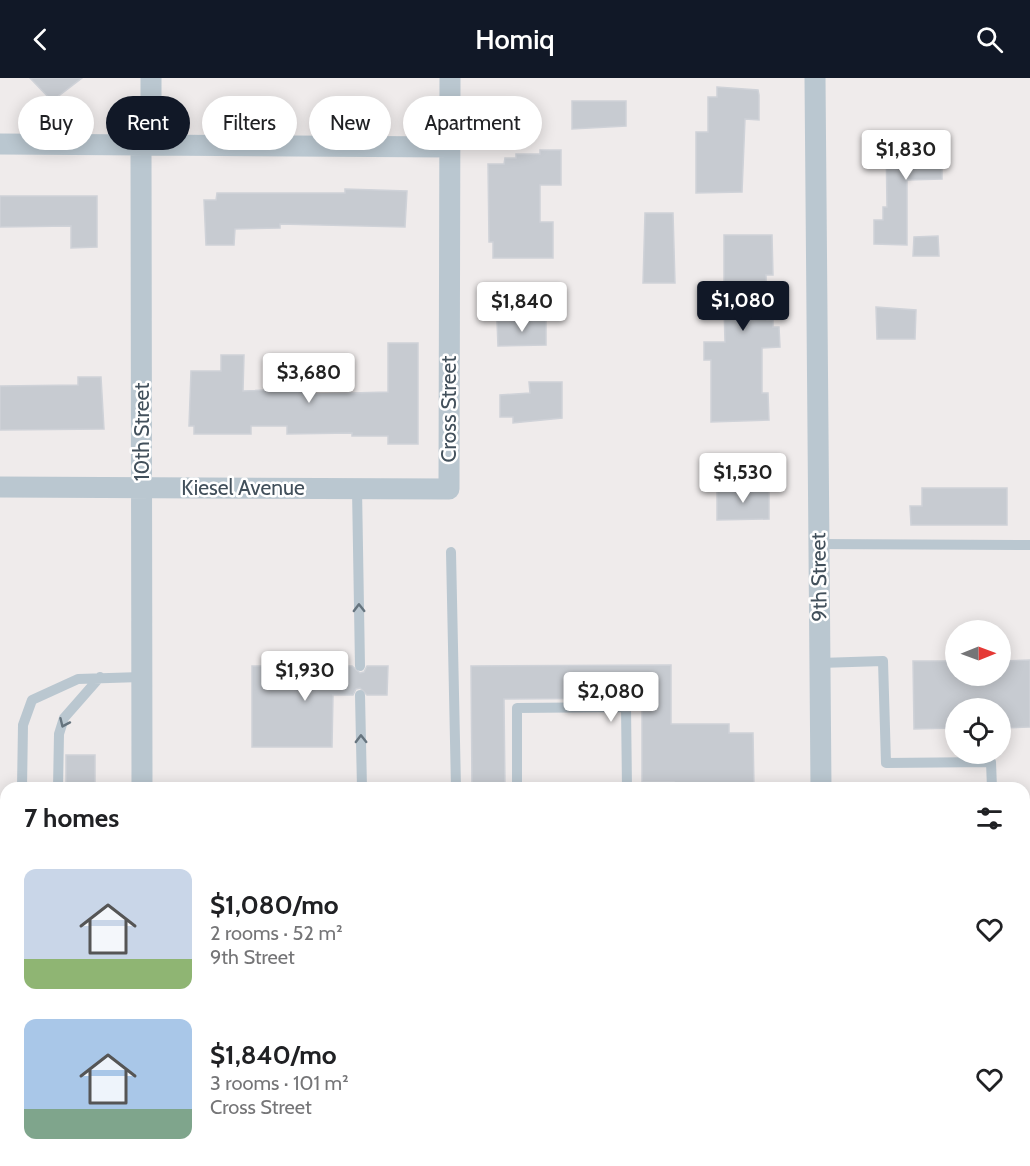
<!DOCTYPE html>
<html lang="en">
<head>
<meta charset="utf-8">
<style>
	:root { --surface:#fff; --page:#f6f6f6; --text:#202124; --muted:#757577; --accent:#111827 }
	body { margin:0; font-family:Cabin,sans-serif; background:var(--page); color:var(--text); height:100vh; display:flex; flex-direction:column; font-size:22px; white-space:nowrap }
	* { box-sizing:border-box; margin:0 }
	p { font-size:20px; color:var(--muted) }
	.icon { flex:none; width:33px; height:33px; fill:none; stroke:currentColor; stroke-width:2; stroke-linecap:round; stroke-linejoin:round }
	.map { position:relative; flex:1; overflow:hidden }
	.details { position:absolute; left:0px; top:704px; width:1030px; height:386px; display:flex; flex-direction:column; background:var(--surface); border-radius:18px 18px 0 0; box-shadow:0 3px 15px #0003 }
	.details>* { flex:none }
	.guide { position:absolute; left:18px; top:18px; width:600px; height:54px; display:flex; gap:12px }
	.needle { width:39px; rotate:89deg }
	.fabs { position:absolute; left:945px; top:542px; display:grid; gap:12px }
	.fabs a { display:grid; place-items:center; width:66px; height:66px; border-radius:50%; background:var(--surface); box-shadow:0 3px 15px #0003; font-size:30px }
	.price { position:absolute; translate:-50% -51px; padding:0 14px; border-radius:6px; background:#fff; color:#222; font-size:20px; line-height:39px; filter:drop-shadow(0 2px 3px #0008) }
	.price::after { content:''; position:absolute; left:50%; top:36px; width:18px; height:14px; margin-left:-9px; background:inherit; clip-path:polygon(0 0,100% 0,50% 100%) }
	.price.current { background:var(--accent); color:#fff }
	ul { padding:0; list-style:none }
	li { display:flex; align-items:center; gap:18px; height:150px; padding:0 24px }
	li span { display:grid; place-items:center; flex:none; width:168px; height:120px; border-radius:12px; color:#555 }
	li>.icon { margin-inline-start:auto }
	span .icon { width:72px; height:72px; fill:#fffc; stroke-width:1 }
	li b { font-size:26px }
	h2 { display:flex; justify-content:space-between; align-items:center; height:72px; padding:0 24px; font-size:26px }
	.chip { padding:0 21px; border-radius:27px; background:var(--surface); box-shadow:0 3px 15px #0003; font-size:21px; line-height:54px }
	.chip.current { background:var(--accent); color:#fff }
	header { display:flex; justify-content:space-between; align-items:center; height:78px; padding:0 24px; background:var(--accent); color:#fff; font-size:27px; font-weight:600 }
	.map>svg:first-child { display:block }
	.commercial { fill:#fdf3e0 }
	.building { fill:#c7cbd1; stroke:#cfd2d8; stroke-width:1.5 }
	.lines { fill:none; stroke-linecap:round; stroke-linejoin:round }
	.lane { stroke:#bac7d0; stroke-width:10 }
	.street { stroke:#bac7d0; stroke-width:21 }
	.primary { stroke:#a7bdce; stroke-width:33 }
	.oneway { stroke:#66747e }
	.labels { text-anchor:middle; stroke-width:5; stroke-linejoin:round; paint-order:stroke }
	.street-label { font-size:21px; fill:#42505b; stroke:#fff }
</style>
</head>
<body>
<header><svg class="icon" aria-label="back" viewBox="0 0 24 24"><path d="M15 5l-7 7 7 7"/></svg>Homiq<svg class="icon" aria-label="search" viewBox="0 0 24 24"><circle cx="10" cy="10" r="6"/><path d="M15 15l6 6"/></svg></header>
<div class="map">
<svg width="1030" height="1088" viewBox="0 0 1030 1088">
	<rect width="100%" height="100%" fill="#efebeb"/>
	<path class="commercial" d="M0 858H6V1083H414V1088H0Z"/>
	<path class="building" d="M30 0H82L52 23Z
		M717 9 758 12 759 17V42L745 41 742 114 696 115V54H708V19H717Z
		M572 23H626V48L572 51Z
		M899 56 942 58V101L907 102V167L874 166V142H883V129H887L886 58Z
		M540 72H561V107H540V144H553V180H493V164H489L488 86H504L505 80H516V76H540Z
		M345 111 407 113 405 149 280 146V150L235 151 234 167H206L204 122H216L217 115H345Z
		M0 118H97V169L71 170V148L0 149Z
		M645 135H673L675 205H643Z
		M724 157H772L773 197H766L767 242H773V249H779L780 269 762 270V315H768L769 342 711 344V282H704V264H725L724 229H718L717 213 724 208Z
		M938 158 939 178H913L914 159Z
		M876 229 916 232 915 261H877Z
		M546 242V267L498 268 497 243Z
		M388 265H418V366H388V358H352V355L287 356V348H251V356H194V348H189L191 293H221V277H244L243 313 315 310V316L388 314Z
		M78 299H101L104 351 0 352V308L78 307Z
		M529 304H562V340L513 345V339H500V317L530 315Z
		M769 410V441L717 442V411Z
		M922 410H1007V447H911L910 428H922Z
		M1030 582V649L1000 650V630H956V650L914 651 913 583H956V597H1000V583Z
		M671 587V646H729V655H753L754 710H674V704H642V620L504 621 505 710H472L471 588Z
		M252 588H352L360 595 364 594 367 588H388L387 617H367L360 610 356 611 353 617H333L332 669H252Z
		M66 677H95V710H66Z"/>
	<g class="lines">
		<path class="lane" d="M357 411 360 588
			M818 466 1030 467
			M451 474 456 710
			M820 585 883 583 886 685 991 684 992 710
			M360 617 362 710
			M22 710 23 647 32 622 78 601 141 599
			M58 710 59 656 64 640 100 599
			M517 710V630L626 629 627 710"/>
		<path class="street" d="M815 0 821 710
			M0 66 450 69
			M0 409 449 411 450 0
			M142 710 141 67 151 38V0
			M586 1083V1088"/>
		<path class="primary" d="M1024 801 1030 800
			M0 803H6"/>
	</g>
	<defs><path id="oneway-chevron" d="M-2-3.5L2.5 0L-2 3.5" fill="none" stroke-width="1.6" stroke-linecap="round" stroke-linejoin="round" transform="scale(1.5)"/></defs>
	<g class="oneway">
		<use href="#oneway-chevron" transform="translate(359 530) rotate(-91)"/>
		<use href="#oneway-chevron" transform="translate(64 645) rotate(114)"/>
		<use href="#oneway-chevron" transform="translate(361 661) rotate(-91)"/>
	</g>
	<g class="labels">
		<g class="street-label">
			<text transform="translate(449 331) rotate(-90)" y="7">Cross Street</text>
			<text transform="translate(142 354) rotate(-90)" y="7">10th Street</text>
			<text x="243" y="417">Kiesel Avenue</text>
			<text transform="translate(819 499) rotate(-91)" y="7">9th Street</text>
		</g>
	</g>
</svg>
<div class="fabs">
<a><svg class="needle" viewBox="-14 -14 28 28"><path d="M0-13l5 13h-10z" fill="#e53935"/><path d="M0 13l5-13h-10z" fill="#757577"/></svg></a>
<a><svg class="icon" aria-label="locate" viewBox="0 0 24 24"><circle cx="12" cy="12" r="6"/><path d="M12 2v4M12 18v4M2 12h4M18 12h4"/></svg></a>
</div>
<b class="price" style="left:906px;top:103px">$1,830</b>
<b class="price current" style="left:743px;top:254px">$1,080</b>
<b class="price" style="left:522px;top:255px">$1,840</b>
<b class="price" style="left:309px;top:326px">$3,680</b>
<b class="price" style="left:743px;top:426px">$1,530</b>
<b class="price" style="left:305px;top:624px">$1,930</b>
<b class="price" style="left:611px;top:645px">$2,080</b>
<div class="guide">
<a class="chip">Buy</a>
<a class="chip current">Rent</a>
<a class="chip">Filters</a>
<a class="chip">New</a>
<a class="chip">Apartment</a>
</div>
<section class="details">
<h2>7 homes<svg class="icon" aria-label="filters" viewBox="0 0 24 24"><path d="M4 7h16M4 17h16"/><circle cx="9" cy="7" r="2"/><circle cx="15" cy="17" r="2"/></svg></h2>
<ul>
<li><span style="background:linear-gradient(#c9d6e8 75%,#8fb573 0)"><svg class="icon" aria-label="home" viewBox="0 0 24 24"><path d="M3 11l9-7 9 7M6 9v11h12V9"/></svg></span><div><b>$1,080/mo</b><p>2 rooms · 52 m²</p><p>9th Street</p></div><svg class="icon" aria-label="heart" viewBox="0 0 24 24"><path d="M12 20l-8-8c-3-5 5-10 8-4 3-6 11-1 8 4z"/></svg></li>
<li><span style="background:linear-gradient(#a9c7e8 75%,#7fa58c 0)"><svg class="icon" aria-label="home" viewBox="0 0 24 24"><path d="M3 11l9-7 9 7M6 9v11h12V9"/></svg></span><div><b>$1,840/mo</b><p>3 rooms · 101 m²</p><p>Cross Street</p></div><svg class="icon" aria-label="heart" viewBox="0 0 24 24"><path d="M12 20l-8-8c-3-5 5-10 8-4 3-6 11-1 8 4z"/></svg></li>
</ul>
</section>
</div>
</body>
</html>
